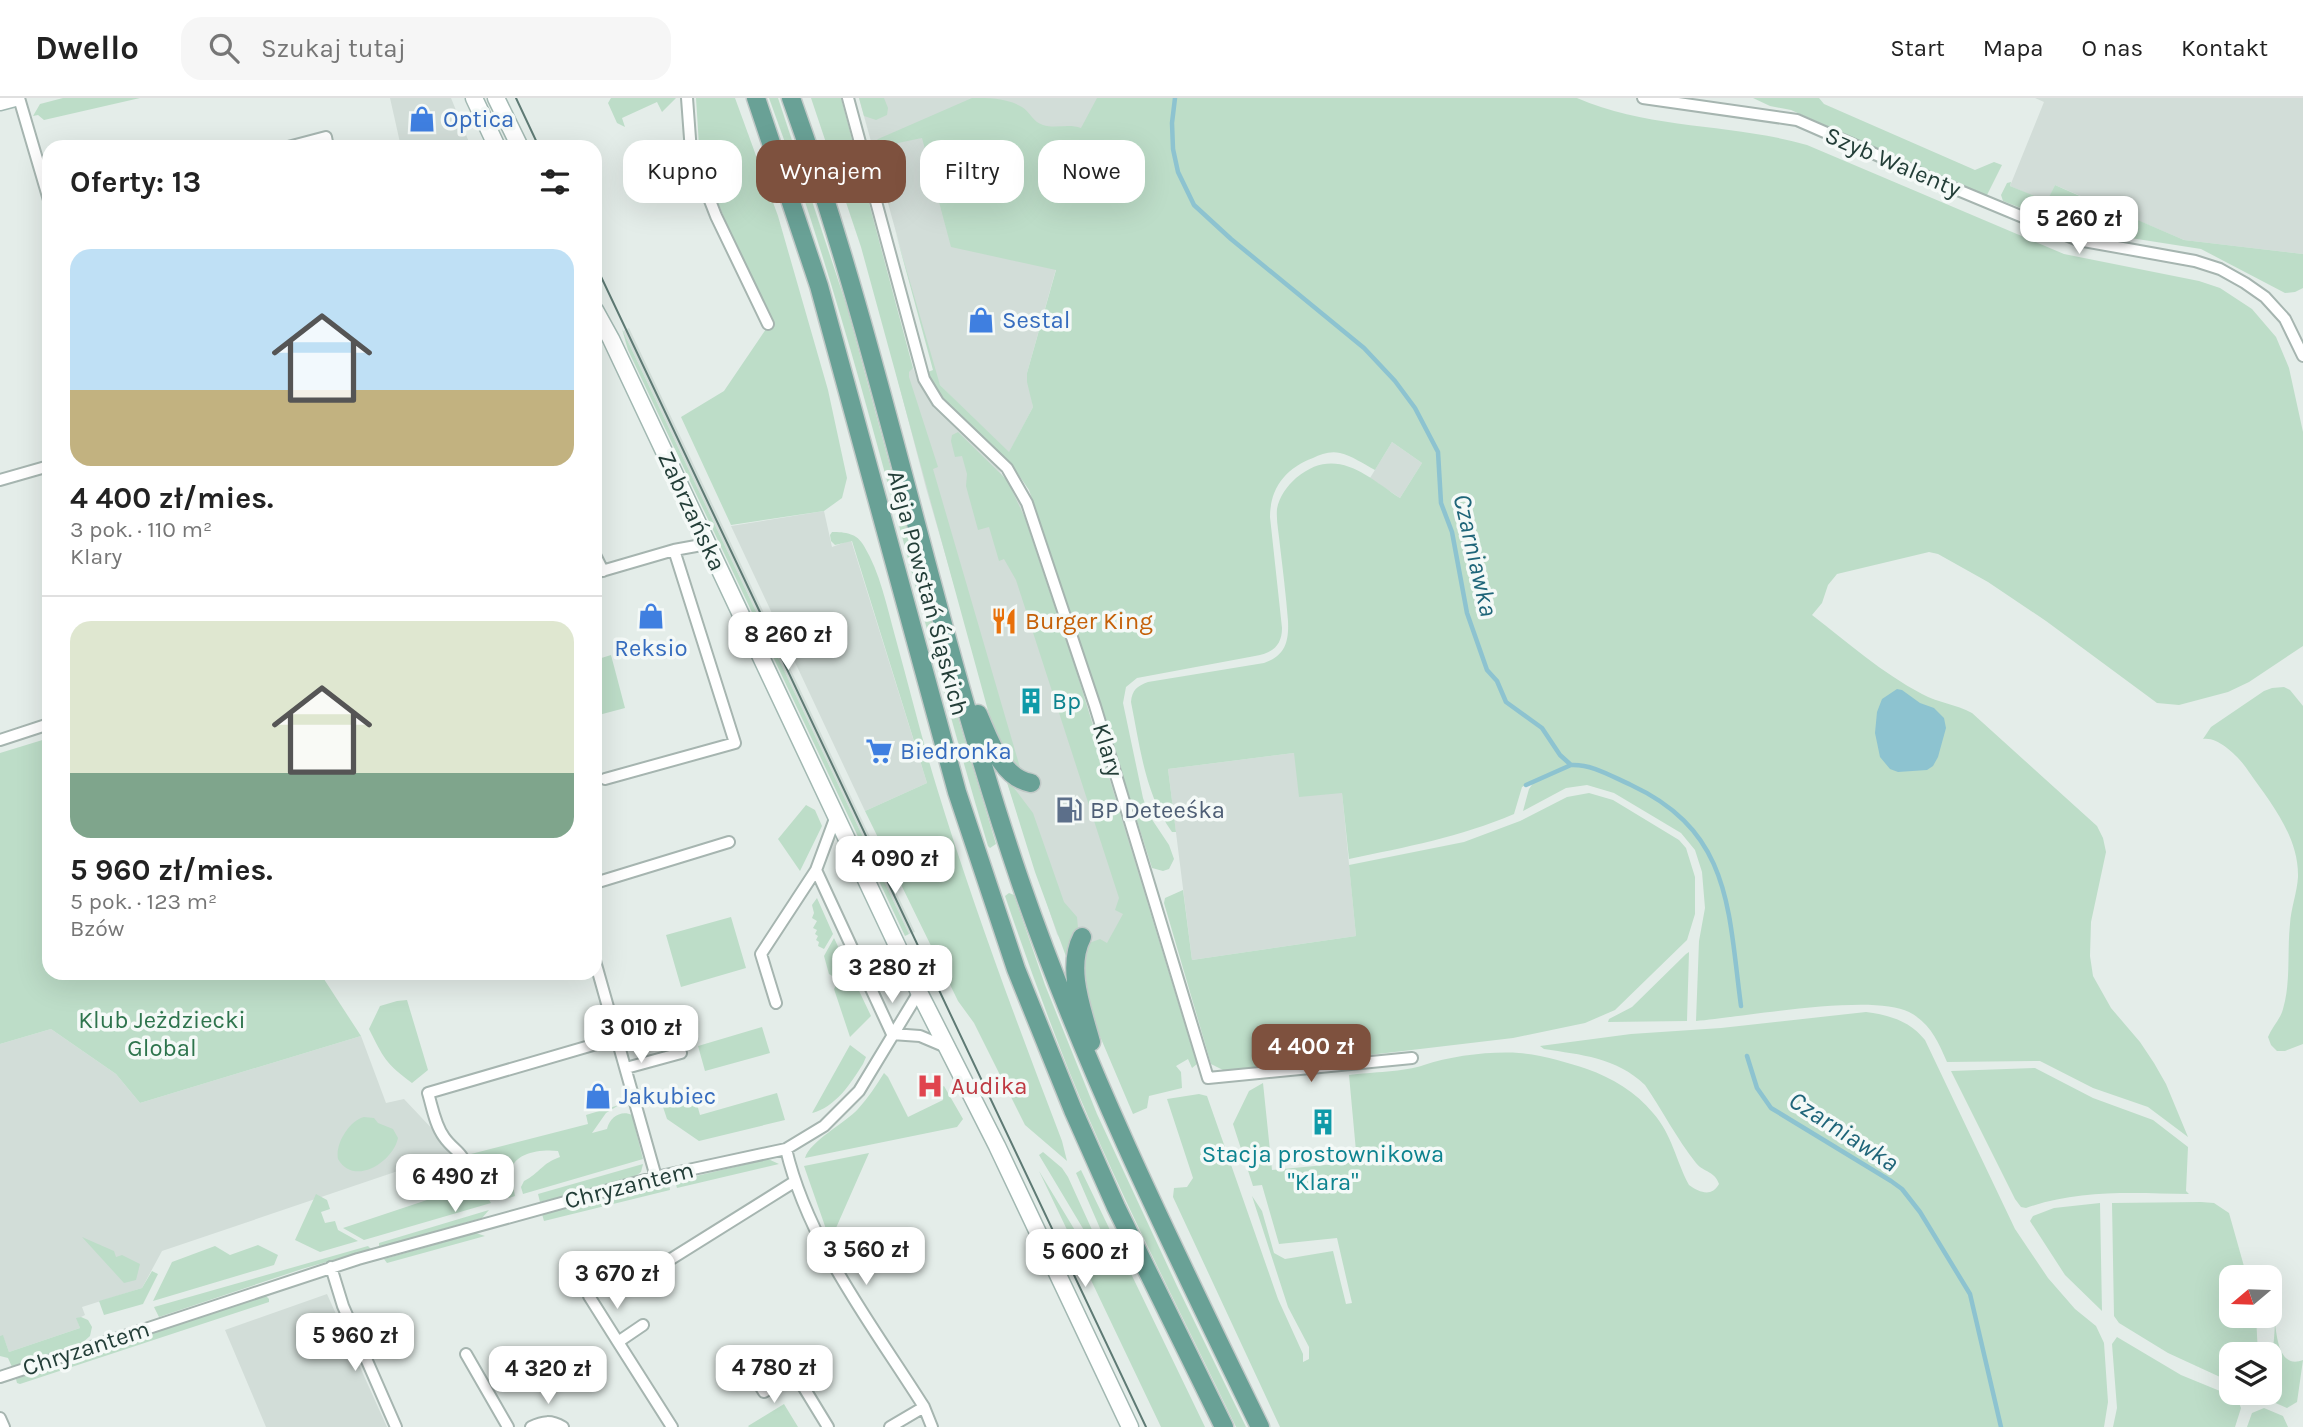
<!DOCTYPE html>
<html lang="pl">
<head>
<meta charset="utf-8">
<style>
	:root { --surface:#fff; --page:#f6f6f6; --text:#222; --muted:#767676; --line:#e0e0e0; --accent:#7e513e }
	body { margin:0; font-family:Karla,sans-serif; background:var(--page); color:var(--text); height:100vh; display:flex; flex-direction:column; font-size:26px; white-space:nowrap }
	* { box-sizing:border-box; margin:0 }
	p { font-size:23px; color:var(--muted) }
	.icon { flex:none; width:38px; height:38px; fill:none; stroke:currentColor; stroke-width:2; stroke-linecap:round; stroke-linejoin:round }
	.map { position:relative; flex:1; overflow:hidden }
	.drawer { position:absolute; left:42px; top:42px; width:560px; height:840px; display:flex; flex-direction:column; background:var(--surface); border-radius:21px; box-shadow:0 7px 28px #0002 }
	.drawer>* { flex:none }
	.guide { position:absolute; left:623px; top:42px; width:665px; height:63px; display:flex; gap:14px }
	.needle { width:46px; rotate:251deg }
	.fabs { position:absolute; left:2219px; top:1167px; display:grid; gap:14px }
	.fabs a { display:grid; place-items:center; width:63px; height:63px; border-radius:14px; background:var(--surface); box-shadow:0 7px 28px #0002; font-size:35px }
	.price { position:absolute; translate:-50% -60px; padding:0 16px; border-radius:14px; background:#fff; color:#222; font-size:23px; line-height:46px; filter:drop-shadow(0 2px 4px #0008) }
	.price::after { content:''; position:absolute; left:50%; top:42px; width:21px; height:16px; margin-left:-10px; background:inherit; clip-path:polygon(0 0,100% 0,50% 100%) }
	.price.active { background:var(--accent); color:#fff }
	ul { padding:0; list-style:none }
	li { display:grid; align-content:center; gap:14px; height:371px; padding:0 28px }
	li+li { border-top:2px solid var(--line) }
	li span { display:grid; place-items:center; height:217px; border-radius:21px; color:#555 }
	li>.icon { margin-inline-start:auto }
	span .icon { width:126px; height:126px; fill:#fffc; stroke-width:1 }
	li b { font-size:30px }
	h2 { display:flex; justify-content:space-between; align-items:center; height:84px; padding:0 28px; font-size:30px }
	.tag { padding:0 24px; border-radius:21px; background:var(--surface); box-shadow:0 7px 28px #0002; font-size:24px; line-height:63px }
	.tag.active { background:var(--accent); color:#fff }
	header { display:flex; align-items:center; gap:42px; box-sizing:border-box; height:98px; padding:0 35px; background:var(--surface); border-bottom:2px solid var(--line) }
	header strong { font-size:33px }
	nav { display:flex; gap:38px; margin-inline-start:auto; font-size:24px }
	.search { width:490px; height:63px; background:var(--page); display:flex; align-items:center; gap:18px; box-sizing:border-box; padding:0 24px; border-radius:21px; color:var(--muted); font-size:26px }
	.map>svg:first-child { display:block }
	.built { fill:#d2ddd8 }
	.green { fill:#bdddc8 }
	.water { fill:#8dc3d0 }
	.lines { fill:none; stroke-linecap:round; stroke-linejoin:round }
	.stream { stroke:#8dc3d0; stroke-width:4.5 }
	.street-casing { stroke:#a6b5b0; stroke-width:14 }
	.secondary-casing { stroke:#a2b8b2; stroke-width:19 }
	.primary-casing { stroke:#c1c9c7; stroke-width:21 }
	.street { stroke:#fff; stroke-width:10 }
	.secondary { stroke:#fff; stroke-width:16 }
	.primary { stroke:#69a196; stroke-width:18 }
	.tram { stroke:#5e7a74; stroke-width:2 }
	.labels { text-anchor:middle; stroke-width:7; stroke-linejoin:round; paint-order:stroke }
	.shop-label { font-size:24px; fill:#366cbe; stroke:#f4f9f7; text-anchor:start }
	.street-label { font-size:24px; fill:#233e38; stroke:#f4f9f7 }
	.food-label { font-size:24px; fill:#c56008; stroke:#f4f9f7; text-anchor:start }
	.culture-label { font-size:24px; fill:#0d838f; stroke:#f4f9f7; text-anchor:start }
	.service-label { font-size:24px; fill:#4e5e75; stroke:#f4f9f7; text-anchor:start }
	.park-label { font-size:24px; fill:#2e744d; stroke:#f4f9f7 }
	.health-label { font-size:24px; fill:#be3a42; stroke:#f4f9f7; text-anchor:start }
	.water-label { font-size:26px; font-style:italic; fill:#1f6579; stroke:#f4f9f7 }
</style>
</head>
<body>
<header>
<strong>Dwello</strong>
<div class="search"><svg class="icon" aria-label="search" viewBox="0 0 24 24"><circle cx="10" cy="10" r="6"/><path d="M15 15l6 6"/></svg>Szukaj tutaj</div>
<nav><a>Start</a><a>Mapa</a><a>O nas</a><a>Kontakt</a></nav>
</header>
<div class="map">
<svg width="2303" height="1329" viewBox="0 0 2303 1329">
	<rect width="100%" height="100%" fill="#e4ede9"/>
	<path class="built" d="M390 0H451L471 49H401Z
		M859 0H1105L1039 167 1056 171 1027 275 1033 309 1009 355 940 287 934 272Z
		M2035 0H2303V156L2184 142 2055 87 2047 104 2010 88 2044 4Z
		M629 230 915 834 909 836 623 233Z
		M913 270 919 286 933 309 998 371 1017 398 1075 569 1148 804 1082 875 1057 836 1005 678 979 573 926 390 896 275Z
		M1392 344 1422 365 1400 400 1370 380Z
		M824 413 832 449 851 442 927 685 865 713 731 428Z
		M1294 655 1342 694 1356 838 1192 862 1168 671Z
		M51 931 116 976 140 1005 361 938 386 1005 404 1001 454 1054 162 1153 142 1190 82 1209 85 1217 77 1221 80 1230 9 1254 3 1238H0V946Z
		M327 1196 387 1329H266L225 1232Z"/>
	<path class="green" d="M63 0H140L44 22 38 17 33 18 40 6Z
		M611 0H676L662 14 657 4 622 20 625 29 617 25 608 5Z
		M696 0H735L778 118 828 292 847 380 842 400 824 413 731 427 681 319 724 293 766 231 775 227 729 131 700 63Z
		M769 0H778L847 209 959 623 996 746 990 750 988 748C913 499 859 244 769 0Z
		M811 0H841L913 270 909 274V279L938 369 933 371 1021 673 1013 670 995 638 861 149Z
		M859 0H884L888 10 887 17 876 22 864 18Z
		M972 0C990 0 1007 0 1022 9 1030 14 1033 24 1043 27 1056 31 1068 25 1081 30L1097 0H1577C1651 32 1731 25 1807 47L2064 156 2199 183 2220 190 2252 211 2276 239 2289 270 2303 334V548L2249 584 2228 594 2179 607 2157 605 2046 523 1988 484 1938 456 1929 454 1837 476 1828 487 1822 505 1812 517C1847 544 1882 575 1922 596 1938 605 1956 606 1972 615L2097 728 2103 740 2106 754 2091 824 2090 858 2093 878 2111 910 2140 944 2154 965 2166 986 2188 1039 2148 1009 2093 990 2040 963 1947 964C1938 943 1930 925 1909 914 1872 895 1743 919 1696 923L1699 843 1705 810 1702 774 1695 752 1681 735 1614 695 1587 687 1566 690 1523 713 1529 691 1536 681 1522 689 1514 716C1460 739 1406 749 1349 761L1342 695 1299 699 1294 655 1168 671 1176 734H1172C1145 696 1140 649 1131 604 1132 592 1137 588 1148 584L1264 565C1285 558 1289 544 1288 523 1286 498 1283 473 1280 448 1279 436 1276 423 1277 411 1279 399 1287 388 1296 380 1335 347 1366 377 1400 400L1422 365 1392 344 1375 372C1364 366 1352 358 1340 355 1330 353 1321 356 1313 360 1286 370 1270 390 1270 419L1282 530C1282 548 1272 555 1255 558L1137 580 1126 589 1123 605 1143 700 1149 717 1169 747 1174 761 1169 771 1163 773 1152 770 1087 565 1029 392 1009 363 951 310 935 289 928 274 933 272 895 132 940 287 1009 354 1033 309 1027 284V275L1056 172 951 149 922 40 874 50 891 113 872 47 878 41Z
		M1753 0H1819L1824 6 1975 72 1994 64 2002 67 1986 99 1791 12 1770 8Z
		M2011 84 2010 88 2047 103 2055 87 2091 103C2086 115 2080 128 2064 127L2003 103 2001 97 2007 85Z
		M2103 107 2184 142 2303 156V190L2295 194 2285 195 2201 151 2118 138C2104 131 2098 122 2103 107Z
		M622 231 909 836 905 838 628 252Z
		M958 334 1007 382 1025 420 1075 569 1197 966 1192 970 1188 961 1176 968 1181 974 1182 990 1149 998 1147 1010 1133 1016 1085 903 1081 865 1089 845 1100 841 1107 845 1123 816 1115 812 1119 800 1016 482 1004 461 999 463 989 429 978 432 966 388 967 376 962 358 955 359 951 343 952 337Z
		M832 434C845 434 857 435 864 448 880 474 887 509 895 538 909 588 921 638 936 687 973 808 1017 925 1062 1043L1067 1063 1025 1027 974 925 958 903 865 713 927 685 852 443 835 447 831 443 830 437Z
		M611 557 625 610 595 618V562Z
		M2284 589 2290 592 2303 608V946L2285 953H2277L2271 947 2268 939C2272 929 2280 922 2283 911 2291 884 2287 854 2290 826 2291 810 2297 795 2298 779 2299 739 2271 705 2249 674 2241 661 2219 638 2203 641L2211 629 2264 593 2272 590Z
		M49 640V875H320L361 938 140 1005 116 976 51 931 0 946V655Z
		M1005 678 1033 715 1064 804 1077 819 1078 830 1072 847 1071 872 1035 774Z
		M1589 695 1613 702 1679 742 1686 750 1695 779V816L1687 842 1615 912 1585 925 1513 940 1233 973 1223 972 1211 966 1164 805 1165 800 1183 792 1192 862 1356 838 1349 767 1464 744 1520 723 1567 699Z
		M806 707 815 712 822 728 800 773 778 741Z
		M1009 795 1014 797 1045 887 1097 1016 1177 1188 1246 1329H1236C1179 1211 1118 1094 1069 973 1046 915 1025 856 1005 798Z
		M817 800 833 836 824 851 818 848 819 844 816 842 818 838 815 836 817 832 813 830 817 823 812 820 814 815 812 807Z
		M731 819 746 870 681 889 666 837Z
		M834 840 871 918 850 939 834 891 839 882 829 876 824 858Z
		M1689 854 1687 923 1608 924 1609 921 1632 909 1686 856Z
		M407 902 428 972 412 985C386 966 383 959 369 931L380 908 397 903Z
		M1866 914C1889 917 1910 923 1925 942L2015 1131 2048 1180 2075 1211 2096 1228 2104 1245 2108 1304 2104 1329H1280L1173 1099 1174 1090 1187 1089 1193 1080 1167 1001 1199 996 1207 998 1278 1201 1303 1256V1264L1309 1261V1249L1288 1209 1252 1098 1262 1113 1274 1155 1285 1161 1333 1153 1346 1206 1352 1205 1337 1140 1279 1146 1262 1087 1253 1088 1233 1026 1249 993 1263 985 1272 1072 1357 1064 1349 977C1371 974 1405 974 1424 967 1450 958 1491 953 1519 955 1542 957 1566 964 1587 971 1612 980 1636 994 1653 1015 1672 1036 1676 1063 1689 1087 1700 1095 1712 1099 1719 1086 1715 1073 1703 1074 1696 1065 1677 1041 1662 1012 1645 987 1616 959 1581 957 1544 951L1540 948 1631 936 1721 930Z
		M762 929 770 955 705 973 698 948Z
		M850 947 866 959 863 966C851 985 836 1009 812 1015Z
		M2035 970 2093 1000 2153 1022 2188 1049 2186 1093 2189 1096C2134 1095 2079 1091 2026 1110L2021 1109 2015 1101 1951 973Z
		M884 975 888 979 908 1019 943 1002 938 991 944 988 963 1021 957 1029 805 1060C810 1043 845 1025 858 1011 868 1000 876 988 884 975Z
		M665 991 669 1006 695 999 700 1017 777 995 785 1022 699 1043 667 1021 658 994Z
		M619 1007 606 1015 592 1035 607 1031C610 1019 621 1012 632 1017L643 1061 523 1096 521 1089 524 1083C540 1075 542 1065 560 1059L558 1053C542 1051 512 1054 511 1075 511 1082 514 1091 515 1098L509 1100 490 1076 473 1067 467 1057 588 1026 586 1017Z
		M364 1019 374 1020 378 1025 393 1031 398 1040C393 1064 354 1089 338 1061 335 1046 349 1023 364 1019Z
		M1043 1054 1062 1070 1068 1079 1103 1156 1100 1159 1039 1057Z
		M869 1055 832 1139 826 1131 804 1068Z
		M768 1061 779 1066 677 1090 675 1083Z
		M643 1066 641 1074 632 1081 540 1104 538 1096Z
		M1081 1072 1205 1329H1161L1039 1073 1096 1167C1104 1166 1108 1165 1112 1158L1076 1075Z
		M457 1083C474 1083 483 1091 491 1105L364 1142 343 1130 451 1094 449 1085Z
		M669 1085 670 1092 544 1123 542 1116Z
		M316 1096 327 1102 330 1111 321 1114 325 1125 335 1123 338 1132 358 1143 320 1154 295 1142Z
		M2201 1104 2214 1105 2229 1115 2247 1179 2231 1180V1218H2256L2258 1256H2231V1284L2168 1255 2119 1225 2114 1218 2112 1105Z
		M2100 1105 2102 1213 2065 1177 2030 1123 2033 1118 2054 1110Z
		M489 1112 482 1120 379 1149V1145Z
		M476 1135 485 1138 387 1165 384 1161Z
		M82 1139 114 1153 116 1159 122 1157 140 1166 136 1182 124 1185Z
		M258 1147 278 1157 274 1167 153 1203 172 1164 215 1148 230 1157Z
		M368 1148 371 1151 302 1171 159 1219 154 1209Z
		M152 1173 158 1176 143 1206 104 1217 99 1203 142 1190Z
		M265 1197 269 1201V1204L20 1286 17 1285 16 1281Z
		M81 1219 88 1222 92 1229 90 1238 81 1246 12 1269 8 1260 0 1258V1238L3 1237 9 1254 80 1230 76 1220Z
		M2275 1225C2277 1241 2280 1271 2303 1262L2297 1304 2287 1310 2264 1300 2262 1295H2270C2270 1271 2274 1249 2275 1225Z
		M2117 1239 2181 1277 2237 1300 2241 1310 2235 1329H2113L2117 1310 2112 1246Z
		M784 1306 798 1329H749L748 1328Z
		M2264 1310 2283 1318 2288 1329H2247L2252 1315Z"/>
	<path class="water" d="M1897 591 1902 592 1920 605 1934 610 1944 620 1946 630 1938 659 1933 668 1927 672 1898 674 1890 671 1880 659 1875 635 1877 614 1882 601Z"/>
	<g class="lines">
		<path class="stream" d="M1175 0 1172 25 1173 51 1178 74 1194 107 1231 141 1364 250 1395 283 1415 310 1438 354 1441 405 1452 434 1467 515 1487 572 1497 583 1506 604 1542 630 1560 657 1571 667C1592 666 1611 678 1631 687 1732 734 1728 812 1741 908
			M1526 687 1571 667
			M1747 958 1757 990 1771 1010 1891 1083 1902 1091 1920 1114 1970 1196 2001 1329"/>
		<g class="street-casing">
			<path id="street" d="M19 0 49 102
				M687 0 691 54 716 118 768 226
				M848 0 924 281 938 304 1007 370 1027 405 1095 608 1208 980 1412 960
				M1643 0 1797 22 1941 85 2078 142 2195 163 2220 171 2245 185 2265 199 2285 221 2303 258
				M288 49 326 39 328 49
				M0 382 49 368
				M595 457 603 473
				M595 475 674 452 707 446
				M0 642 49 626
				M605 681 735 645 674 452
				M836 718 816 772 892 936
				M595 785 729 744
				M595 863 656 1079
				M776 905 761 856 816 772
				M892 936 920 938 946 949
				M626 970 681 955
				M786 1051C808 1145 873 1228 924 1309L932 1329
				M465 1077C467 1054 455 1055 444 1039 435 1027 432 1008 428 995L617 940
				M331 1169 343 1208 396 1329
				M639 1181 794 1084
				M589 1198 618 1244
				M643 1227 618 1244 672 1329
				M466 1256 508 1329
				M743 1260 764 1294 795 1275 828 1329
				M0 1279 358 1161 656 1079 786 1051 824 1028 859 993 919 894
				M0 1320 4 1329
				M531 1329C543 1323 551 1322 563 1329
				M890 1329 924 1309"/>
		</g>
		<g class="secondary-casing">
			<path id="secondary" d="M474 0 497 49
				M496 0 520 49
				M0 4 15 0
				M595 212 611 241 919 894 997 1048 1130 1329"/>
		</g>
		<g class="primary-casing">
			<path id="primary" d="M756 0 819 188 957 694 1016 871 1073 1012 1116 1109 1224 1329
				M791 0C883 256 932 526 1020 783 1085 972 1173 1150 1260 1329
				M978 616C989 640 1001 680 1031 685
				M1082 839C1066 870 1082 911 1091 944"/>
		</g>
		<use href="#street" class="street"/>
		<use href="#secondary" class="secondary"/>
		<use href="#primary" class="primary"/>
		<path class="tram" d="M516 0 539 49
			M595 166 1146 1329"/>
	</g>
	<defs>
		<g id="shop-bare" transform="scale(2.1)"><path d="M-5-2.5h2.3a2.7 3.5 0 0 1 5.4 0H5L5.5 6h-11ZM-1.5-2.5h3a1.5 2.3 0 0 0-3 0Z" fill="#3f7fe0" stroke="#f4f9f7" stroke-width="2.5" paint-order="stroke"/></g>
		<g id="restaurant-bare" transform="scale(2.1)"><path d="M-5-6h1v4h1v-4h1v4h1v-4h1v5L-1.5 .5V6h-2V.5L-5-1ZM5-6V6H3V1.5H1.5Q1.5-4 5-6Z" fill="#e8710a" stroke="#f4f9f7" stroke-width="2.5" paint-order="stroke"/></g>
		<g id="building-bare" transform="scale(2.1)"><path d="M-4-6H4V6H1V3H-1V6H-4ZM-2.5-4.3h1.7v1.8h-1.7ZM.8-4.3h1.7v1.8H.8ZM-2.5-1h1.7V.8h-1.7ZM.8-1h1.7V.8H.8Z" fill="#0f9aa8" stroke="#f4f9f7" stroke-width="2.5" paint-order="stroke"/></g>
		<g id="supermarket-bare" transform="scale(2.1)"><path d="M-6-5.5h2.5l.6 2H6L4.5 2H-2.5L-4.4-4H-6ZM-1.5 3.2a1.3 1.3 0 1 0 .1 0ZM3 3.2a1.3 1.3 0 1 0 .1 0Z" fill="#3f7fe0" stroke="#f4f9f7" stroke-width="2.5" paint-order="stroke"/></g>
		<g id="fuel-bare" transform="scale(2.1)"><path d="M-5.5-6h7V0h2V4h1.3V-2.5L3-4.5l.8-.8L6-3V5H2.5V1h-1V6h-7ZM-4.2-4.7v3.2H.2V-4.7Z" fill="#5c6f8a" stroke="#f4f9f7" stroke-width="2.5" paint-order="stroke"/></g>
		<g id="hospital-bare" transform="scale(2.1)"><path d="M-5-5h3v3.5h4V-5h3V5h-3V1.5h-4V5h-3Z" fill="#e0444e" stroke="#f4f9f7" stroke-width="2.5" paint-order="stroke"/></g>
	</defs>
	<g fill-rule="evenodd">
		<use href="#shop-bare" x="422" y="21"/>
		<use href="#shop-bare" x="981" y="222"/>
		<use href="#shop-bare" x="651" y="518"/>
		<use href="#restaurant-bare" x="1004" y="523"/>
		<use href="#building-bare" x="1031" y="603"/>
		<use href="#supermarket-bare" x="879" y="653"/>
		<use href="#fuel-bare" x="1069" y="712"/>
		<use href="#hospital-bare" x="930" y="988"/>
		<use href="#shop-bare" x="598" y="998"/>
		<use href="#building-bare" x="1323" y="1024"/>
	</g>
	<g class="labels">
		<g class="shop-label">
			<text x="443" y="29">Optica</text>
			<text x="1002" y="230">Sestal</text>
			<text x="651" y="558" text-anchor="middle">Reksio</text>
			<text x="900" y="661">Biedronka</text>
			<text x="619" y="1006">Jakubiec</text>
		</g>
		<g class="street-label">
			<text transform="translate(1893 64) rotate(23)" y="8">Szyb Walenty</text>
			<text transform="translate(692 413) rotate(65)" y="8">Zabrzańska</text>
			<text transform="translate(928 495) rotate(75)" y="8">Aleja Powstań Śląskich</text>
			<text transform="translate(1108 652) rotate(73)" y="8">Klary</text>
			<text transform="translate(629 1087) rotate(-14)" y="8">Chryzantem</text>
			<text transform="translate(86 1250) rotate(-18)" y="8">Chryzantem</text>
		</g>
		<g class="food-label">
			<text x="1025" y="531">Burger King</text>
		</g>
		<g class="culture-label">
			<text x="1052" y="611">Bp</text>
			<text x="1323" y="1064" text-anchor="middle">Stacja prostownikowa<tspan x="1323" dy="28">"Klara"</tspan></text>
		</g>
		<g class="service-label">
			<text x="1090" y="720">BP Deteeśka</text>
		</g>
		<g class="park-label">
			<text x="162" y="930">Klub Jeżdziecki<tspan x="162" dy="28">Global</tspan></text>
		</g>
		<g class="health-label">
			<text x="951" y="996">Audika</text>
		</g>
		<g class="water-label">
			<text transform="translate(1476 457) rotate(77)" y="9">Czarniawka</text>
			<text transform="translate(1844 1033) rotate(33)" y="9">Czarniawka</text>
		</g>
	</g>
</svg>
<div class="fabs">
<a><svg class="needle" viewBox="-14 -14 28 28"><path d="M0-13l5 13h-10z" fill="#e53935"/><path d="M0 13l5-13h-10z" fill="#767676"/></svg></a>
<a><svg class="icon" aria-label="layers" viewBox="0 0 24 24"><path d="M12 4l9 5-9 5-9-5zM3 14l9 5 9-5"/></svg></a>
</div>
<b class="price" style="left:2079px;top:158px">5 260 zł</b>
<b class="price" style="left:788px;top:574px">8 260 zł</b>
<b class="price" style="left:895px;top:798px">4 090 zł</b>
<b class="price" style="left:892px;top:907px">3 280 zł</b>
<b class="price" style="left:641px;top:967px">3 010 zł</b>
<b class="price active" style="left:1311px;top:986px">4 400 zł</b>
<b class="price" style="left:455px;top:1116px">6 490 zł</b>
<b class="price" style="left:866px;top:1189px">3 560 zł</b>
<b class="price" style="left:1085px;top:1191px">5 600 zł</b>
<b class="price" style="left:617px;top:1213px">3 670 zł</b>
<b class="price" style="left:355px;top:1275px">5 960 zł</b>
<b class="price" style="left:774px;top:1307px">4 780 zł</b>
<b class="price" style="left:548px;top:1308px">4 320 zł</b>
<div class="guide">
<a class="tag">Kupno</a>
<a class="tag active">Wynajem</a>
<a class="tag">Filtry</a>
<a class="tag">Nowe</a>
</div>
<section class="drawer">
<h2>Oferty: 13<svg class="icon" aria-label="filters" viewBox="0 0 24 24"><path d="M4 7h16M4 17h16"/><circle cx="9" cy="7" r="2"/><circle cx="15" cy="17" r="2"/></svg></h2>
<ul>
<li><span style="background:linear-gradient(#bfe0f5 65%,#c2b280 0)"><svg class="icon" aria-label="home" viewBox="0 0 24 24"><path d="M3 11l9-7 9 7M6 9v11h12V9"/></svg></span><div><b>4 400 zł/mies.</b><p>3 pok. · 110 m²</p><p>Klary</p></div></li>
<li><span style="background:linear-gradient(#dfe7d0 70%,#7fa58c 0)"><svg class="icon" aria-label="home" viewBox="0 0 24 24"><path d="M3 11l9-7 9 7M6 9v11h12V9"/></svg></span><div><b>5 960 zł/mies.</b><p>5 pok. · 123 m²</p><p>Bzów</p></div></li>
</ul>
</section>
</div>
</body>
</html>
